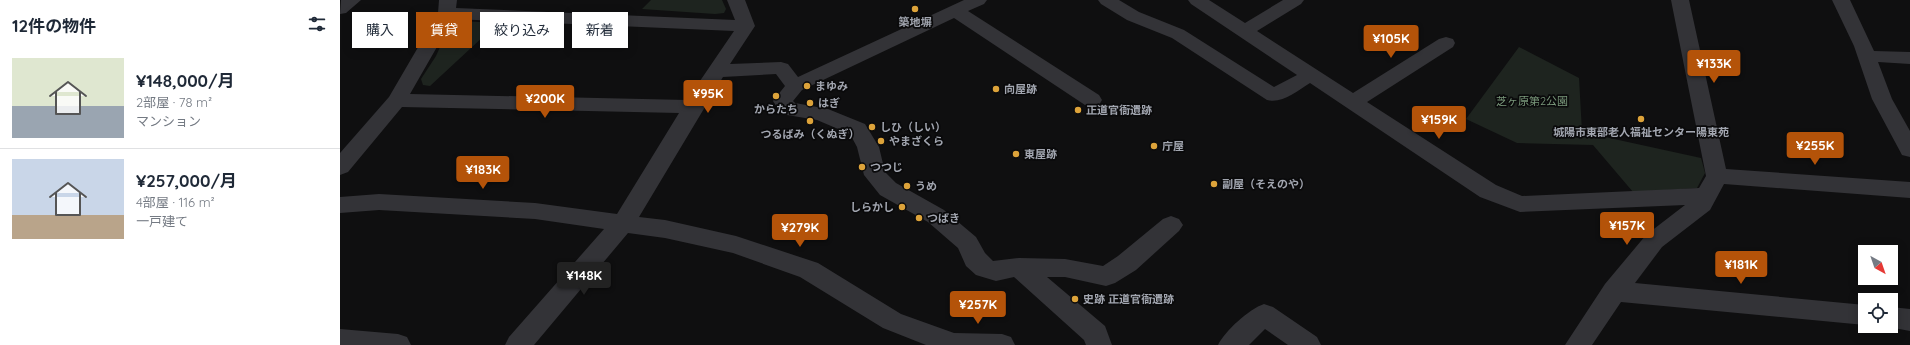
<!DOCTYPE html>
<html lang="ja">
<head>
<meta charset="utf-8">
<style>
	:root { --surface:#fff; --page:#f2f2f3; --text:#1f2937; --muted:#747a83; --line:#e0e1e3; --accent:#b45309 }
	body { margin:0; font-family:Quicksand,"Noto Sans JP",sans-serif; background:var(--page); color:var(--text); height:100vh; display:flex; flex-direction:column; font-size:15px; white-space:nowrap }
	* { box-sizing:border-box; margin:0 }
	p { font-size:13px; color:var(--muted) }
	.icon { flex:none; width:22px; height:22px; fill:none; stroke:currentColor; stroke-width:2; stroke-linecap:round; stroke-linejoin:round }
	.map { position:relative; flex:1; overflow:hidden }
	.details { display:flex; flex-direction:column; background:var(--surface); width:340px }
	.details>* { flex:none }
	.top-card { position:absolute; left:12px; top:12px; width:380px; height:36px; display:flex; gap:8px }
	.needle { width:26px; rotate:140deg }
	.buttons { position:absolute; left:1518px; top:245px; display:grid; gap:8px }
	.buttons a { display:grid; place-items:center; width:40px; height:40px; border-radius:0px; background:var(--surface); box-shadow:0 2px 10px #0003; font-size:20px }
	.price { position:absolute; translate:-50% -34px; padding:0 9px; border-radius:4px; background:var(--accent); color:#fff; font-size:13px; line-height:26px; filter:drop-shadow(0 1px 2px #0008) }
	.price::after { content:''; position:absolute; left:50%; top:24px; width:12px; height:9px; margin-left:-6px; background:inherit; clip-path:polygon(0 0,100% 0,50% 100%) }
	.price.selected { background:#222; color:#fff }
	ul { padding:0; list-style:none }
	li { display:flex; align-items:center; gap:12px; height:100px; padding:0 12px }
	li+li { border-top:1px solid var(--line) }
	li span { display:grid; place-items:center; flex:none; width:112px; height:80px; border-radius:0px; color:#555 }
	li>.icon { margin-inline-start:auto }
	span .icon { width:48px; height:48px; fill:#fffc; stroke-width:1 }
	li b { font-size:17px }
	h2 { display:flex; justify-content:space-between; align-items:center; height:48px; padding:0 12px; font-size:17px }
	.tag { padding:0 14px; border-radius:0px; background:var(--surface); box-shadow:0 2px 10px #0003; font-size:14px; line-height:36px }
	.tag.selected { background:var(--accent); color:#fff }
	main { display:flex; flex:1; min-height:0 }
	.map>svg:first-child { display:block }
	.green { fill:#1e241f }
	.lines { fill:none; stroke-linecap:round; stroke-linejoin:round }
	.minor { fill:#333337; fill-rule:evenodd }
	.poi-dot { fill:#dda33a; stroke:#0a0a0b; stroke-width:1.5 }
	.labels { text-anchor:middle; stroke-width:3.5; stroke-linejoin:round; paint-order:stroke }
	.poi-label { font-size:11px; font-weight:bold; fill:#a2a6b0; stroke:#0a0a0b; text-anchor:start }
	.park-label { font-size:11px; fill:#7a997b; stroke:#0a0a0b }
</style>
</head>
<body>
<main>
<section class="details">
<h2>12件の物件<svg class="icon" aria-label="filters" viewBox="0 0 24 24"><path d="M4 7h16M4 17h16"/><circle cx="9" cy="7" r="2"/><circle cx="15" cy="17" r="2"/></svg></h2>
<ul>
<li><span style="background:linear-gradient(#dfe7d0 60%,#9aa5b1 0)"><svg class="icon" aria-label="home" viewBox="0 0 24 24"><path d="M3 11l9-7 9 7M6 9v11h12V9"/></svg></span><div><b>¥148,000/月</b><p>2部屋 · 78 m²</p><p>マンション</p></div></li>
<li><span style="background:linear-gradient(#c9d6e8 70%,#b9a48a 0)"><svg class="icon" aria-label="home" viewBox="0 0 24 24"><path d="M3 11l9-7 9 7M6 9v11h12V9"/></svg></span><div><b>¥257,000/月</b><p>4部屋 · 116 m²</p><p>一戸建て</p></div></li>
</ul>
</section>
<div class="map">
<svg width="1570" height="345" viewBox="0 0 1570 345">
	<rect width="100%" height="100%" fill="#0f0f10"/>
	<path class="green" d="M311 0H382L386 9 384 13 375 14 302 9Z
		M120 21 158 23 90 86 83 85 81 79 96 56 109 27Z
		M1179 47 1239 78 1242 132 1361 158 1365 173 1357 188 1293 192 1253 145 1177 143 1126 119Z"/>
	<g class="lines">
		<path class="minor" d="M21 0 6 13 0 14 1 0Z
			M99 0H117L116 8 395 20 387 0H405L415 26 390 64 441 62 448 64 458 77 624 0H647L644 4 628 11 759 95 762 100 759 105 752 106 745 105 614 18 462 90 453 101 455 103 488 109 525 124 539 147 545 172 556 183 604 210 636 237 645 253 653 261 679 258 725 259 763 266 778 256 823 219 831 216 839 219 843 225 839 231 796 270 775 283 766 286 725 277H707L765 326 772 345H746L744 340 674 277 656 281 636 275 626 266 618 248 588 222 540 195 524 175 517 147 510 134 477 120 441 114 433 101 445 86 436 74 383 77 299 217 325 220 396 236 478 263 561 314 614 333 662 334 671 337 675 345H586L543 328 460 277 393 253 325 238 288 233 194 345H165L169 337 264 229 195 219 39 210 0 213V197L39 194 195 203 277 214 339 113 62 107 8 172 0 175V153L49 97 98 13ZM113 19 394 31 347 100 70 94Z
			M758 0H779L799 12 844 30 934 87 957 75 851 4 848 0H869L905 23 943 0H964L961 4 917 31 1013 93 1099 39 1106 37 1113 39 1115 43 1113 47 1027 102 1156 185 1182 196 1359 188 1366 176 1331 0H1349L1386 169 1570 182V198L1384 184 1370 210 1322 247 1295 283 1525 305V325L1281 302 1252 345H1225L1265 284 1306 235 1345 205 1180 212 1140 197 970 83C957 91 942 104 927 100L832 38 787 20 761 4Z
			M1492 0H1510L1534 51 1570 52V64L1538 62 1552 99 1570 131V157L1562 155 1532 99 1514 46Z
			M924 304 933 307 977 337 981 345H948L925 329 909 345H878C885 331 909 309 924 304Z
			M1551 307 1570 309V331L1543 326H1551Z
			M0 329 58 334 67 337 71 345H0Z"/>
	</g>
	<g class="poi-dot">
		<circle cx="575" cy="9" r="4"/>
		<circle cx="467" cy="86" r="4"/>
		<circle cx="656" cy="89" r="4"/>
		<circle cx="436" cy="96" r="4"/>
		<circle cx="470" cy="103" r="4"/>
		<circle cx="738" cy="110" r="4"/>
		<circle cx="1301" cy="119" r="4"/>
		<circle cx="470" cy="121" r="4"/>
		<circle cx="532" cy="127" r="4"/>
		<circle cx="541" cy="141" r="4"/>
		<circle cx="814" cy="146" r="4"/>
		<circle cx="676" cy="154" r="4"/>
		<circle cx="522" cy="167" r="4"/>
		<circle cx="874" cy="184" r="4"/>
		<circle cx="567" cy="186" r="4"/>
		<circle cx="562" cy="207" r="4"/>
		<circle cx="579" cy="218" r="4"/>
		<circle cx="735" cy="299" r="4"/>
	</g>
	<g class="labels">
		<g class="poi-label">
			<text x="575" y="26" text-anchor="middle">築地塀</text>
			<text x="475" y="90">まゆみ</text>
			<text x="664" y="93">向屋跡</text>
			<text x="478" y="107">はぎ</text>
			<text x="436" y="113" text-anchor="middle">からたち</text>
			<text x="746" y="114">正道官衙遺跡</text>
			<text x="540" y="131">しひ（しい）</text>
			<text x="1301" y="136" text-anchor="middle">城陽市東部老人福祉センター陽東苑</text>
			<text x="470" y="138" text-anchor="middle">つるばみ（くぬぎ）</text>
			<text x="549" y="145">やまざくら</text>
			<text x="822" y="150">庁屋</text>
			<text x="684" y="158">東屋跡</text>
			<text x="530" y="171">つつじ</text>
			<text x="882" y="188">副屋（そえのや）</text>
			<text x="575" y="190">うめ</text>
			<text x="554" y="211" text-anchor="end">しらかし</text>
			<text x="587" y="222">つばき</text>
			<text x="743" y="303">史跡 正道官衙遺跡</text>
		</g>
		<g class="park-label">
			<text x="1192" y="105">芝ヶ原第2公園</text>
		</g>
	</g>
</svg>
<div class="buttons">
<a><svg class="needle" viewBox="-14 -14 28 28"><path d="M0-13l5 13h-10z" fill="#e53935"/><path d="M0 13l5-13h-10z" fill="#747a83"/></svg></a>
<a><svg class="icon" aria-label="locate" viewBox="0 0 24 24"><circle cx="12" cy="12" r="6"/><path d="M12 2v4M12 18v4M2 12h4M18 12h4"/></svg></a>
</div>
<b class="price" style="left:1051px;top:59px">¥105K</b>
<b class="price" style="left:1374px;top:84px">¥133K</b>
<b class="price" style="left:368px;top:114px">¥95K</b>
<b class="price" style="left:205px;top:119px">¥200K</b>
<b class="price" style="left:1099px;top:140px">¥159K</b>
<b class="price" style="left:1475px;top:166px">¥255K</b>
<b class="price" style="left:143px;top:190px">¥183K</b>
<b class="price" style="left:1287px;top:246px">¥157K</b>
<b class="price" style="left:460px;top:248px">¥279K</b>
<b class="price" style="left:1401px;top:285px">¥181K</b>
<b class="price selected" style="left:244px;top:296px">¥148K</b>
<b class="price" style="left:638px;top:325px">¥257K</b>
<div class="top-card">
<a class="tag">購入</a>
<a class="tag selected">賃貸</a>
<a class="tag">絞り込み</a>
<a class="tag">新着</a>
</div>
</div>
</main>
</body>
</html>
